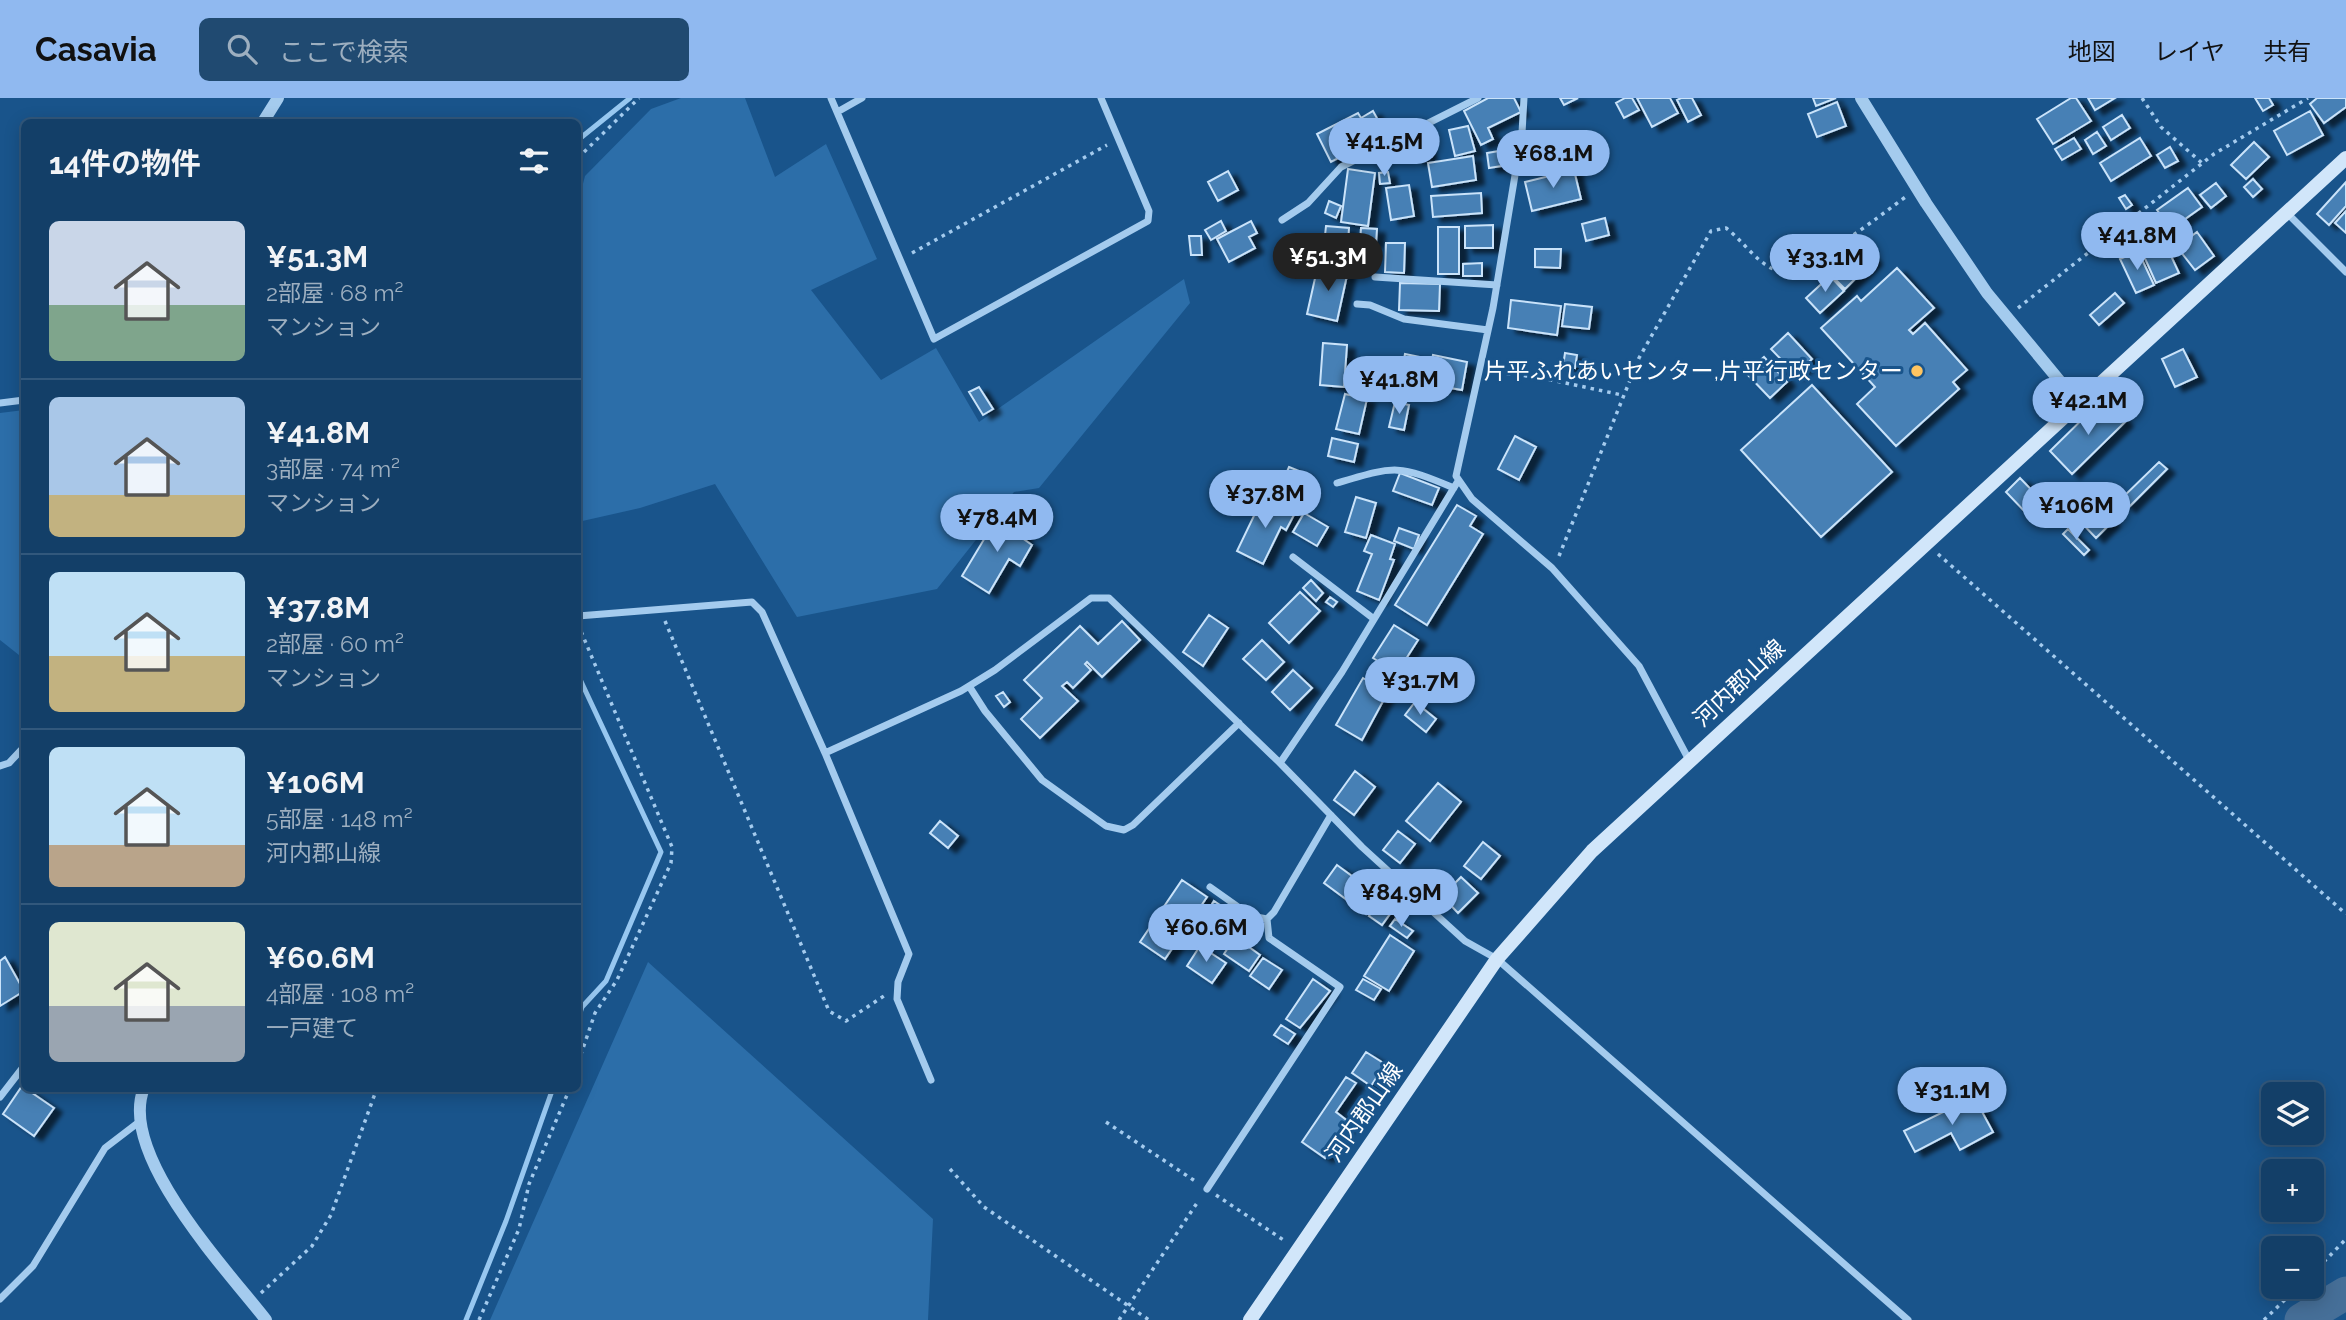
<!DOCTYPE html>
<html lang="ja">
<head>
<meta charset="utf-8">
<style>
	:root { --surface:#133f68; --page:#204a71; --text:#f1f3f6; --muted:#9dafc0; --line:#32587c; --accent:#90b9f0 }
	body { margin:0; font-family:Raleway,"Noto Sans JP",sans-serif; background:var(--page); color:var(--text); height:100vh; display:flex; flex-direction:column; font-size:26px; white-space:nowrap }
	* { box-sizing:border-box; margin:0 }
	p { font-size:23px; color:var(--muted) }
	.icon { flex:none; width:38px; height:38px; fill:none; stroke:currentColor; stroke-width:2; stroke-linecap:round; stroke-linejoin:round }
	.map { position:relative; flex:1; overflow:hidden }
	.drawer { position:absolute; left:21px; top:21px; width:560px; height:973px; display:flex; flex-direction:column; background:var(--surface); border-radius:10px; box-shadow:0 4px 18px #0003,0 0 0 2px var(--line) }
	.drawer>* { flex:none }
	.fabs { position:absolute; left:2261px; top:984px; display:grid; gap:14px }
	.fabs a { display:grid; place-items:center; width:63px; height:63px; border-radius:10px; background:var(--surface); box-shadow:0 4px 18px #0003,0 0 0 2px var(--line); font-size:35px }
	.price { position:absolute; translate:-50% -60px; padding:0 16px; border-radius:24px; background:var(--accent); color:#111; font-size:23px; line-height:46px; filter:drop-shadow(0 2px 4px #0008) }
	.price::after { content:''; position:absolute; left:50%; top:42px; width:21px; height:16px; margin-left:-10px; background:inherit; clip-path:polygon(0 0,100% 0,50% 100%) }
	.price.active { background:#222; color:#fff }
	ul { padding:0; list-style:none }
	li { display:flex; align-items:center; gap:21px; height:175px; padding:0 28px }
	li+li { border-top:2px solid var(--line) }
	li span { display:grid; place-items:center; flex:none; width:196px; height:140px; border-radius:10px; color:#555 }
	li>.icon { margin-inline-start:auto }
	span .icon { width:84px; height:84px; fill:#fffc; stroke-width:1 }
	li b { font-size:30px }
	h2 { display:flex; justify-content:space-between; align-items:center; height:84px; padding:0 28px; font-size:30px }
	header { display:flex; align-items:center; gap:42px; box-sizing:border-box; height:98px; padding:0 35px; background:var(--accent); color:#111 }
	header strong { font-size:33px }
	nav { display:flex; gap:38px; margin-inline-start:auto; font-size:24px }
	.search { width:490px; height:63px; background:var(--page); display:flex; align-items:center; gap:18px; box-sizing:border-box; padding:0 24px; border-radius:10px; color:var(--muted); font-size:26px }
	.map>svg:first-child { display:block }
	.green { fill:#2c6ea9 }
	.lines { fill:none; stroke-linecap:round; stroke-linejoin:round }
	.stream { stroke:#97c7f0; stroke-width:5 }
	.river { stroke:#466f98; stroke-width:33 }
	.building { fill:#4680b5; stroke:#cae3fa; stroke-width:2; filter:url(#shadow) }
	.path { stroke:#a4cbee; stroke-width:3.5; stroke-dasharray:3.5 5; stroke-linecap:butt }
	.minor { stroke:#a4cbee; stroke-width:7 }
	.tertiary { stroke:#a4cbee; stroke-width:12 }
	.secondary { stroke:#d1e6fa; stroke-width:14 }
	.poi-dot { fill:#ffc561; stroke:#19548b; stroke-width:2.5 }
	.labels { text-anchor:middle; stroke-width:6; stroke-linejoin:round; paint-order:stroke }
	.poi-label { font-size:23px; fill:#fff; stroke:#19548b; text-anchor:end }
	.street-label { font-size:23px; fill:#fff; stroke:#19548b }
</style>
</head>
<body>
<header>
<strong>Casavia</strong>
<div class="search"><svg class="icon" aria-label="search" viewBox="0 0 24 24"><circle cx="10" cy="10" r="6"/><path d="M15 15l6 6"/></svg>ここで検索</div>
<nav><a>地図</a><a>レイヤ</a><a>共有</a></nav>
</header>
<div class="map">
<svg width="2346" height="1222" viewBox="0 0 2346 1222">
	<defs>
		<filter id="shadow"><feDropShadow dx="8" dy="4.5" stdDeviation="2" flood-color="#0009"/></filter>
	</defs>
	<rect width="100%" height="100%" fill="#19548b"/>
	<path class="green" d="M681 0H745L775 79 826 46 877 161 811 192 881 282 936 250 979 324 1184 181 1190 205 1039 390 1014 394 937 491 797 519 715 386 640 410 578 424V105L585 78 651 11Z
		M24 312V561L0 542V315Z
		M648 864 933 1121 928 1222H490Z"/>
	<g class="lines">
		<path class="stream" d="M578 42 630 0
			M578 577 661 754 606 883 582 909 578 921
			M466 1222 506 1123 553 990"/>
		<path class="river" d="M2301 1222 2346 1195"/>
	</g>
	<path class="building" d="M1488 0H1514L1521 14 1488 30 1493 41 1481 47 1464 13Z
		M1560 0H1578L1564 7Z
		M1625 0H1632L1639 12 1624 20 1616 5Z
		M1637 0H1670L1678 15 1652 29Z
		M1681 0H1692L1701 17 1688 24 1677 2Z
		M1813 0H1836L1816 8Z
		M2071 0H2076L2091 23 2053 46 2037 21Z
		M2088 0H2115L2095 12Z
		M2255 0H2269L2273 7 2263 13Z
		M2317 0H2346V9L2324 25 2310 6Z
		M1837 4 1846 28 1817 39 1808 16Z
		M1373 13 1385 35 1331 64 1317 36 1358 15 1361 20Z
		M2310 13 2323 37 2287 57 2274 33Z
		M2122 17 2130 30 2111 42 2103 29Z
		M1468 28 1475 53 1455 58 1449 32Z
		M2097 34 2106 48 2093 56 2085 42Z
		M1424 38 1429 59 1416 62 1411 41Z
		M2074 40 2081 51 2062 62 2055 51Z
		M2140 40 2151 58 2111 83 2100 65Z
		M2254 44 2269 59 2246 81 2231 67Z
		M2170 49 2178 63 2165 70 2157 57Z
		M1505 52 1508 67 1489 70 1487 55Z
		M1473 58 1476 82 1432 89 1428 65Z
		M1348 71 1375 75 1368 128 1341 124Z
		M1574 72 1581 101 1532 113 1525 84Z
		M1228 73 1238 92 1218 103 1208 84Z
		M1388 74 1390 85 1380 86 1379 75Z
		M2253 81 2262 91 2253 99 2244 89Z
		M2346 84V108L2329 127 2317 116Z
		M2216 85 2226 98 2211 110 2200 97Z
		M1409 87 1414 118 1391 122 1386 90Z
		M2188 90 2202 109 2171 131 2157 112Z
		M1481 95 1482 115 1433 119 1431 98Z
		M2125 97 2132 107 2126 111 2119 100Z
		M1329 103 1341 108 1336 120 1325 115Z
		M2346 113V135L2335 125Z
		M1605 120 1609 137 1586 143 1582 126Z
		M1221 123 1226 133 1211 142 1205 132Z
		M1251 123 1257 135 1249 139 1255 150 1229 164 1217 141Z
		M1493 127V150H1465V128Z
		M1326 128 1349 130 1347 158 1323 156Z
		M1438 129H1459V176H1438Z
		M1361 130 1377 131 1376 145 1360 144Z
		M2197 134 2214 158 2195 172 2177 149Z
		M1189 138H1201L1202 157H1191Z
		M1853 140 1874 162 1845 191 1823 169Z
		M1386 145H1405L1404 175 1385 174Z
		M2165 145 2179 175 2156 185 2143 156Z
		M1535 151H1561L1560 170 1535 169Z
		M2138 153 2154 187 2136 195 2120 161Z
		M1354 160 1366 161 1365 171 1353 170Z
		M1482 165V178H1463V166Z
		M1318 167 1348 173 1337 223 1307 216Z
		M1897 170 1934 210 1909 232 1913 236 1925 225 1967 272 1953 284 1959 291 1896 348 1857 306 1875 289 1821 230 1857 198 1861 203Z
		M1830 178 1844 193 1820 215 1806 200Z
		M1400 185 1440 186 1439 213 1399 212Z
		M2115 195 2124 205 2099 227 2090 217Z
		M1511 202 1561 208 1557 237 1508 230Z
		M1565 206 1592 209 1589 231 1562 228Z
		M1788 235 1812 261 1796 277 1771 251Z
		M1323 245 1347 247 1344 289 1320 287Z
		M2183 251 2197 279 2175 289 2162 261Z
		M1565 255 1577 257 1575 270 1563 268Z
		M1405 256 1420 259 1415 288 1399 285Z
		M1433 257 1467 264 1462 292 1427 286Z
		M1764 259 1787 284 1770 300 1746 275Z
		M1812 287 1892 374 1821 439 1741 352Z
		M979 289 993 311 983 317 969 294Z
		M1345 296 1367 301 1359 336 1336 331Z
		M2103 301 2125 324 2072 376 2050 353Z
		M1395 304 1409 307 1404 332 1389 329Z
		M1515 338 1536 349 1519 382 1498 371Z
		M1332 340 1358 346 1354 364 1328 358Z
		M2159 364 2167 371 2128 410 2120 402Z
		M1289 369 1304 375 1293 400 1278 394Z
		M1400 375 1439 390 1432 407 1393 393Z
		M2020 380 2044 405 2030 419 2006 394Z
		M1263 399 1295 415 1286 432 1281 429 1263 466 1237 453Z
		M1356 399 1376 405 1366 440 1345 434Z
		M2093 405 2112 424 2096 440 2077 420Z
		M1457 407 1476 418 1470 428 1483 436 1427 527 1395 507Z
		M1304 415 1328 429 1317 448 1293 434Z
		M998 418 1025 434 1022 440 1032 447 1020 468 1009 461 989 495 962 478Z
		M1399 430 1419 437 1414 451 1394 443Z
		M2068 431 2089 452 2084 457 2063 436Z
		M1371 437 1395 446 1390 461 1394 462 1379 502 1357 493 1372 456 1364 453Z
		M1311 482 1323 495 1316 503 1303 490Z
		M1300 494 1320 513 1289 545 1269 525Z
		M1330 499 1337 504 1333 509 1326 504Z
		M1209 517 1228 530 1203 568 1183 554Z
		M1122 523 1140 542 1102 579 1087 564 1085 566 1091 572 1073 590 1067 584 1062 588 1078 603 1040 640 1021 621 1042 600 1024 582 1080 528 1098 546Z
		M1394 527 1418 542 1397 575 1373 560Z
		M1262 542 1284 564 1266 582 1243 561Z
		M1293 572 1312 590 1290 612 1272 594Z
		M1363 580 1388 594 1362 642 1336 627Z
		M1003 594 1010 604 1004 609 996 598Z
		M1415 604 1436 621 1426 634 1405 617Z
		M1355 673 1375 689 1354 717 1334 702Z
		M1438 685 1461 704 1430 743 1406 723Z
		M940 723 958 738 948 750 930 735Z
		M1398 733 1415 746 1400 765 1383 752Z
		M1483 744 1500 758 1481 781 1464 768Z
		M1337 767 1379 798 1366 816 1324 785Z
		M1461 779 1478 795 1458 815 1442 798Z
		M1182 782 1207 799 1165 861 1140 844Z
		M1387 793 1400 802 1382 827 1369 818Z
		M1214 803 1226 811 1212 831 1201 824Z
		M1395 821 1413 833 1407 840 1390 828Z
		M1390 837 1414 853 1389 893 1364 878Z
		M1235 839 1260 857 1249 873 1224 856Z
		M1200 848 1226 865 1212 885 1187 868Z
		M5 859 24 893 0 908V863Z
		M1263 860 1282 872 1269 891 1250 878Z
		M1313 881 1330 893 1300 930 1286 921Z
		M1363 881 1381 891 1374 902 1356 892Z
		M1281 927 1295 936 1288 946 1274 937Z
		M1366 954 1385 966 1371 988 1352 975Z
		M1346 979 1356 985 1336 1014 1349 1024 1325 1060 1302 1044Z
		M22 988 54 1010 34 1038 3 1016Z
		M1974 999 1993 1034 1960 1052 1951 1035 1915 1054 1904 1033Z"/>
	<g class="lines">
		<path class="path" d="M2142 0 2161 29 2202 65
			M578 60 639 0
			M912 155 1107 47
			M2018 210 2214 56 2308 0
			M1490 274 1537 279 1622 297
			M1938 456 2346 816
			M1559 458 1639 260 1711 133 1726 130C1741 141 1754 161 1771 170 1799 184 1881 116 1907 98
			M665 523 829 913 846 923 884 898
			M578 965 595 915 617 882 671 765 672 749 580 531
			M1106 1024 1198 1085
			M950 1071 984 1109 1149 1222
			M1216 1097 1285 1143
			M2312 1176 2346 1141
			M261 1195 312 1148 331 1117 377 990
			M479 1222 519 1131 529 1086 570 990
			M1119 1222 1199 1102
			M2264 1222 2299 1188"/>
		<path class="minor" d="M831 0 934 241 1148 123 1149 113 1101 0
			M1524 0 1522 35 1493 210 1456 378 1472 401 1552 470 1639 568 1689 662
			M839 13 862 0
			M2286 114 2346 174
			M1282 122 1308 105 1341 69 1478 0
			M1375 179 1497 187
			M1357 206 1370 207 1404 221 1488 232
			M0 305 24 302
			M1337 385C1395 368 1397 366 1454 390
			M1293 459 1374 521
			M578 518 752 504 762 514 825 655 961 593 995 572 1091 500H1109L1280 665 1362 749 1465 843 1497 861 1908 1222
			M969 588 985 613 1042 682 1106 728 1124 732 1133 727 1239 625
			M825 655 909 856 898 884 897 901 931 982
			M1280 665 1342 574 1458 383
			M0 668 9 665 24 649
			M1210 789 1251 818 1267 821 1274 814 1331 717
			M0 999 24 968
			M1207 1091 1340 889 1269 840 1267 821
			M0 1201 33 1168 105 1050 139 1024"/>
		<path class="tertiary" d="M1861 0 1926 105 1987 195 2077 304
			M263 24 278 0
			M144 990C117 1056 228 1173 266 1222"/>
		<path class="secondary" d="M1250 1222 1497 861 1592 753 2346 60"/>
	</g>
	<circle class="poi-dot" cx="1917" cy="273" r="7"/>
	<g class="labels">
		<g class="poi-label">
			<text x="1903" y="281">片平ふれあいセンター,片平行政センター</text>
		</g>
		<g class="street-label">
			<text transform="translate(1739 585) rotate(-43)" y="8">河内郡山線</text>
			<text transform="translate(1364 1014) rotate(-55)" y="8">河内郡山線</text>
		</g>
	</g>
</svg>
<div class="fabs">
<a><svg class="icon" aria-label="layers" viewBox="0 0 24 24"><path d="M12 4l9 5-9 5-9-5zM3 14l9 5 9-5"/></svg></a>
<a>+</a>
<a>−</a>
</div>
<b class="price" style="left:1384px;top:80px">¥41.5M</b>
<b class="price" style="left:1553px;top:92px">¥68.1M</b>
<b class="price" style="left:2137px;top:174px">¥41.8M</b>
<b class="price active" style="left:1328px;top:195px">¥51.3M</b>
<b class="price" style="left:1825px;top:196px">¥33.1M</b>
<b class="price" style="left:1399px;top:318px">¥41.8M</b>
<b class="price" style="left:2088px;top:339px">¥42.1M</b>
<b class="price" style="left:1265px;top:432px">¥37.8M</b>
<b class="price" style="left:2076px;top:444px">¥106M</b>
<b class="price" style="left:997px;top:456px">¥78.4M</b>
<b class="price" style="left:1420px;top:619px">¥31.7M</b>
<b class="price" style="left:1401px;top:831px">¥84.9M</b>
<b class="price" style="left:1206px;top:866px">¥60.6M</b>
<b class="price" style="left:1952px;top:1029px">¥31.1M</b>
<section class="drawer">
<h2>14件の物件<svg class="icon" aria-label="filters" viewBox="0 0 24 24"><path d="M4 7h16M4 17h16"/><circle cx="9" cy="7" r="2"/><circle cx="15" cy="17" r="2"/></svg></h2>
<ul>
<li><span style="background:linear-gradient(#c9d6e8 60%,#7fa58c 0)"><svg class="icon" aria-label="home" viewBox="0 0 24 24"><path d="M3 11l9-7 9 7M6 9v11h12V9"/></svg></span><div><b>¥51.3M</b><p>2部屋 · 68 m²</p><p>マンション</p></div></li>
<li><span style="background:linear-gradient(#a9c7e8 70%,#c2b280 0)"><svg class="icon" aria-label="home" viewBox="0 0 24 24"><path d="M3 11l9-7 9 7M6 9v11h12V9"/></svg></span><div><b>¥41.8M</b><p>3部屋 · 74 m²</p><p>マンション</p></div></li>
<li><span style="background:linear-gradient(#bfe0f5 60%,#c2b280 0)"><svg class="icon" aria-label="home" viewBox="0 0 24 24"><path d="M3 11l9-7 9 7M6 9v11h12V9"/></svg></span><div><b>¥37.8M</b><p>2部屋 · 60 m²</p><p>マンション</p></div></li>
<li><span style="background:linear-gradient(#bfe0f5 70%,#b9a48a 0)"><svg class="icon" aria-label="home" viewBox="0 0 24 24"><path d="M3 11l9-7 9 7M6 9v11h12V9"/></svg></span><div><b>¥106M</b><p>5部屋 · 148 m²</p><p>河内郡山線</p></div></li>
<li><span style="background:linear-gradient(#dfe7d0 60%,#9aa5b1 0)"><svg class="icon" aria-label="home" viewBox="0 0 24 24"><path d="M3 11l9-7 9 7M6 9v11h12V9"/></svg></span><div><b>¥60.6M</b><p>4部屋 · 108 m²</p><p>一戸建て</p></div></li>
</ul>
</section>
</div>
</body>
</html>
